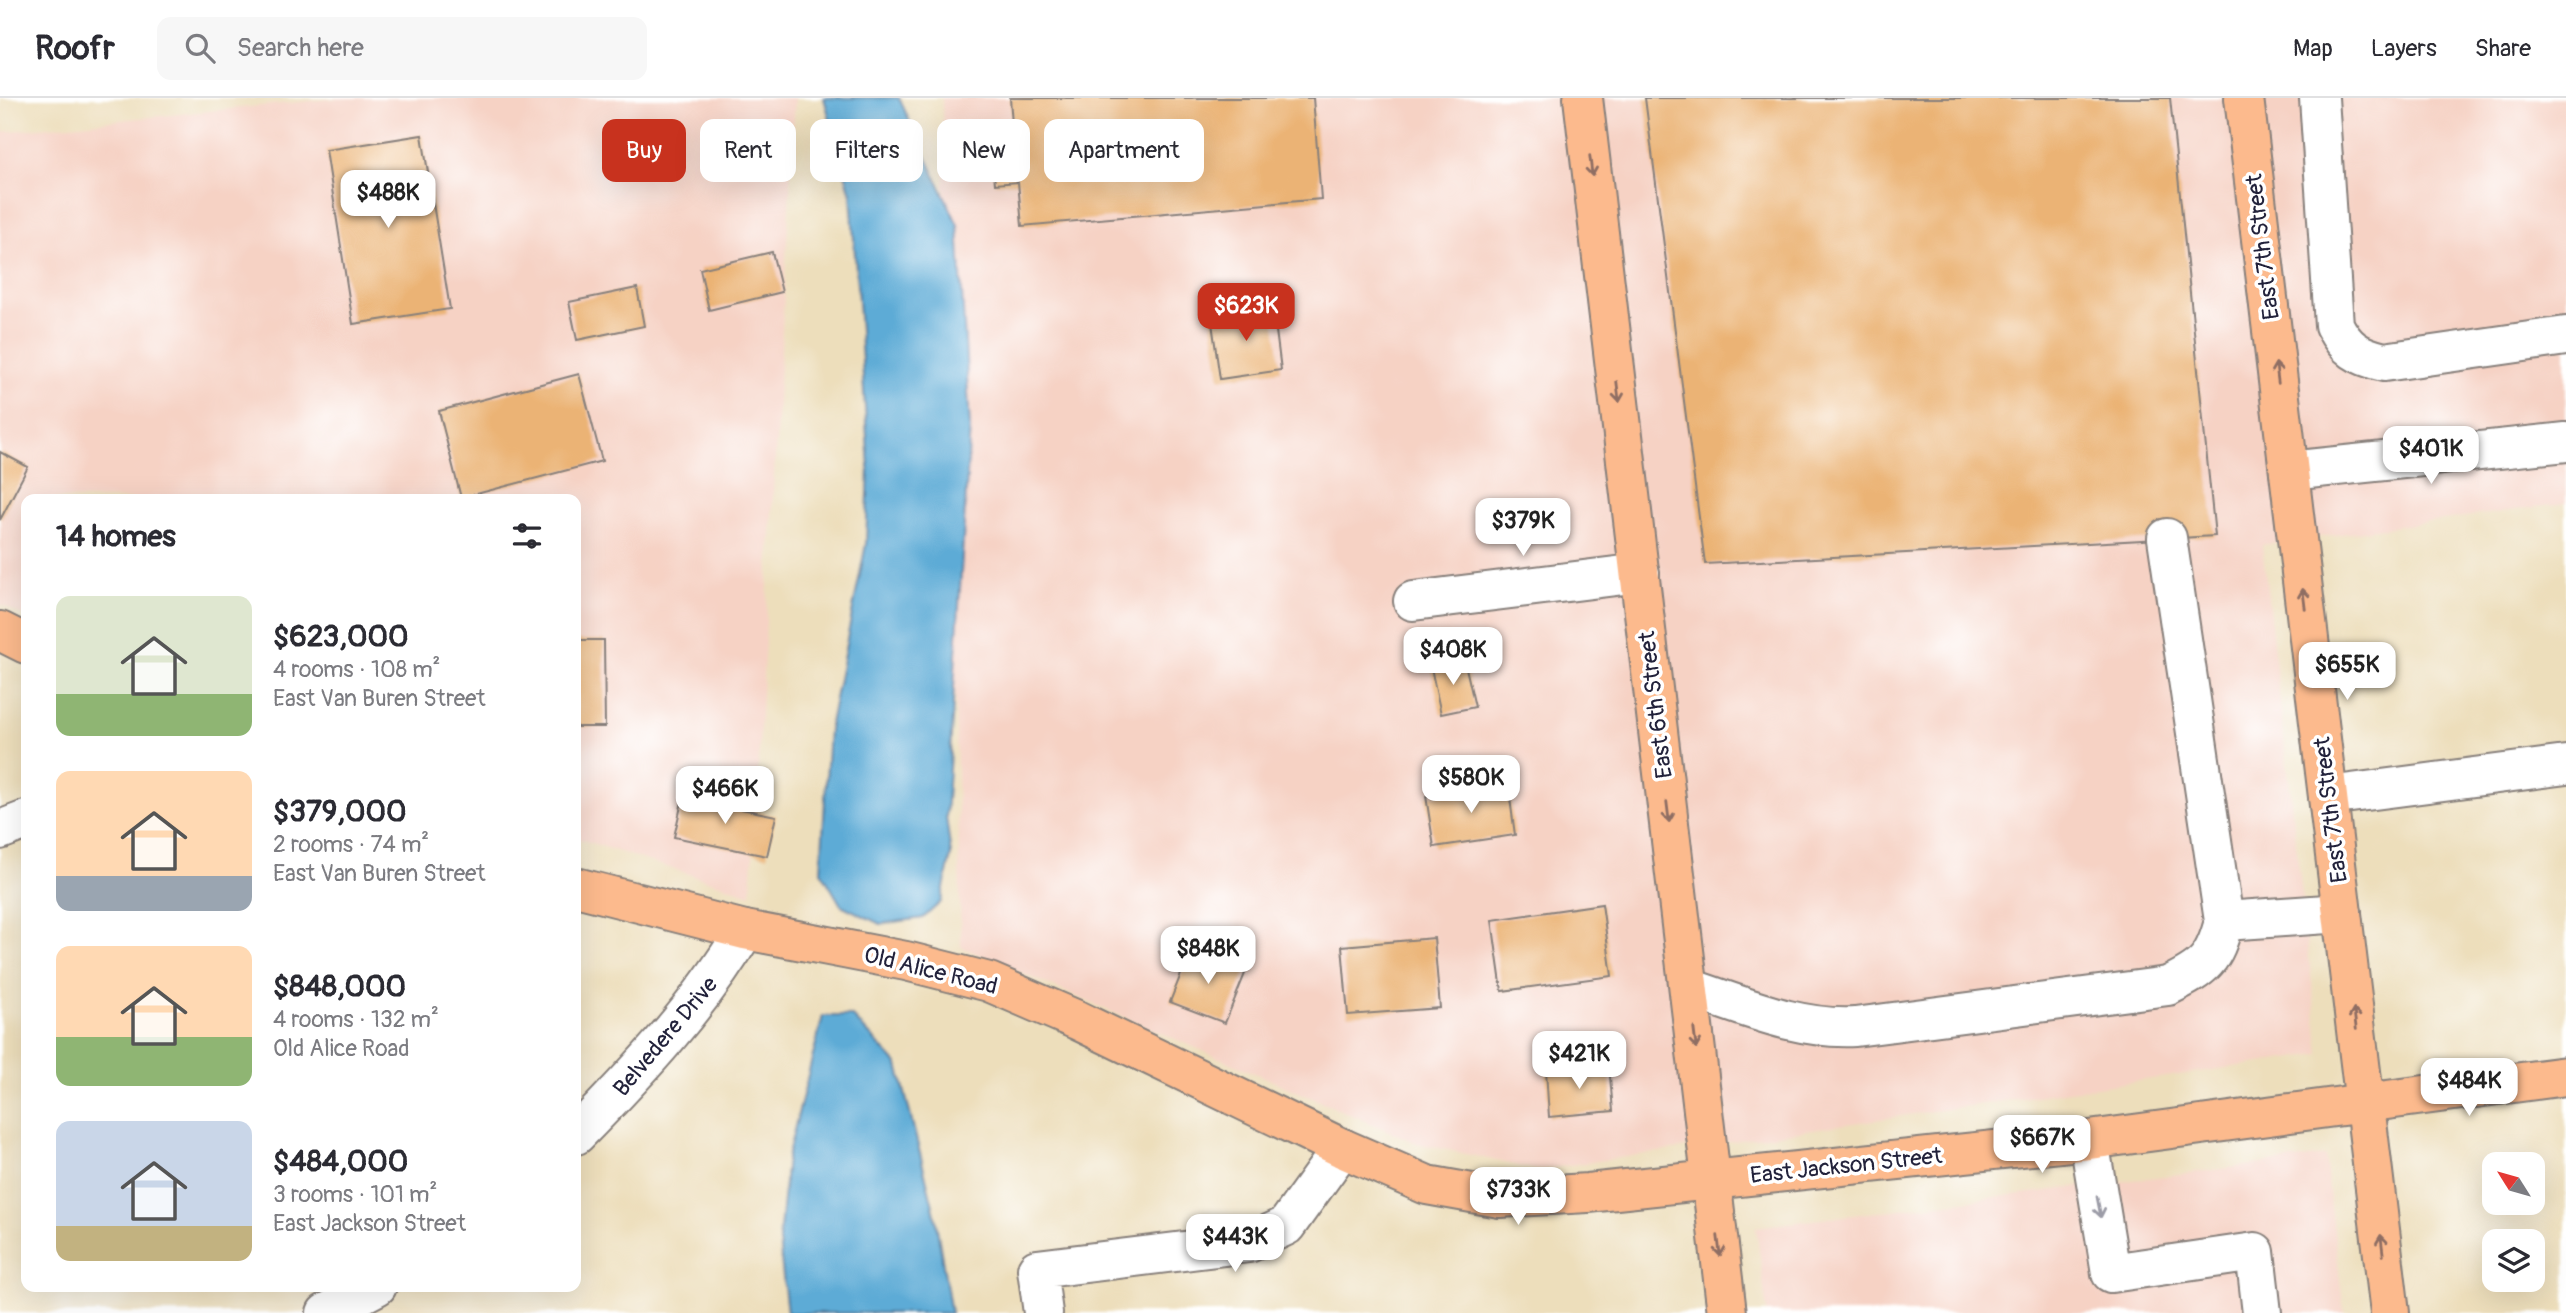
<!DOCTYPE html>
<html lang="en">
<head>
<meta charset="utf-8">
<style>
	:root { --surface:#fff; --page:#f7f7f7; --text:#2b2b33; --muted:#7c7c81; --line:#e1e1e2; --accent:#c8321e }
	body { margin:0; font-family:Pangolin,sans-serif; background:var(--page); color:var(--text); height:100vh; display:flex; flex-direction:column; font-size:26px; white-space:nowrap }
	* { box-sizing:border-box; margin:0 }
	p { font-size:23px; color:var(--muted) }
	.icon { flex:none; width:38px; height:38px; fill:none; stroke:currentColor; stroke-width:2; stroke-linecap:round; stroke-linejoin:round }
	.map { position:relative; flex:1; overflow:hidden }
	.sheet { position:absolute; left:21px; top:396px; width:560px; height:798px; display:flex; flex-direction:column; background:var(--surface); border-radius:14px; box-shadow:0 7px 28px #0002 }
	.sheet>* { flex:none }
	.top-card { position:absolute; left:602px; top:21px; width:665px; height:63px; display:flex; gap:14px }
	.needle { width:46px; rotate:307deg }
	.tools { position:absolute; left:2482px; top:1054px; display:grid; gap:14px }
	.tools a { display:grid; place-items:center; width:63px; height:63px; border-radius:14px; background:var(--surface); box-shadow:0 7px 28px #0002; font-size:35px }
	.price { position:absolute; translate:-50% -60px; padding:0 16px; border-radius:14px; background:#fff; color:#222; font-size:23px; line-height:46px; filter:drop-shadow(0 2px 4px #0008) }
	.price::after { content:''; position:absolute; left:50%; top:42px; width:21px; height:16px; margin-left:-10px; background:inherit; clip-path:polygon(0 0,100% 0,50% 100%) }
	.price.current { background:var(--accent); color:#fff }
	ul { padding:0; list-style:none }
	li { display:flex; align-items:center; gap:21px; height:175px; padding:0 35px }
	li span { display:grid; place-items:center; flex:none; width:196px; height:140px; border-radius:14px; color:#555 }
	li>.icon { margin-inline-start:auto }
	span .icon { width:84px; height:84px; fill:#fffc; stroke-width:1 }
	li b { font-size:30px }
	h2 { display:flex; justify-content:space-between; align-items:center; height:84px; padding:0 35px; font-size:30px }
	.tag { padding:0 24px; border-radius:14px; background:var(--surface); box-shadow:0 7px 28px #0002; font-size:24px; line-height:63px }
	.tag.current { background:var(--accent); color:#fff }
	header { display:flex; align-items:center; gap:42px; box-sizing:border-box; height:98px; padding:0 35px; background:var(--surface); border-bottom:2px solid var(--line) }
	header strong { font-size:33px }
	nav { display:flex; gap:38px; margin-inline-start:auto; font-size:24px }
	.search { width:490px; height:63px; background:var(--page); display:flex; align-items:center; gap:18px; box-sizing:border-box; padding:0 24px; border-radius:14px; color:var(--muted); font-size:26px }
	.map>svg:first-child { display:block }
	.built { fill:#f6d2c4 }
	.water { fill:#5dabd6; stroke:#406688; stroke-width:2 }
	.building { fill:#ebb374 }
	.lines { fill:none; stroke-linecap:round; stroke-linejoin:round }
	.minor-casing { stroke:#88807b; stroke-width:42 }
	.major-casing { stroke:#88807b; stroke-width:42 }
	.minor { stroke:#fff; stroke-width:38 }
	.major { stroke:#fcba8d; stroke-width:38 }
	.oneway { stroke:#8f6e64 }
	.oneway2 { stroke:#9c9ca7 }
	.labels { text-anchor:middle; stroke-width:7; stroke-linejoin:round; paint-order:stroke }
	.street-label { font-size:23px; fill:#22223b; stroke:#fff }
</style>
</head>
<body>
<header>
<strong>Roofr</strong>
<div class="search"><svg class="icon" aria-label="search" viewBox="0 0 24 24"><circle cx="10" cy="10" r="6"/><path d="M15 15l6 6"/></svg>Search here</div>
<nav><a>Map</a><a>Layers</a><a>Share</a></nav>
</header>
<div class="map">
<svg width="2566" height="1215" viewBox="0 0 2566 1215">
	<rect width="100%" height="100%" fill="#fff"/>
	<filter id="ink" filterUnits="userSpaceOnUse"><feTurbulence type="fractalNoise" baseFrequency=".0143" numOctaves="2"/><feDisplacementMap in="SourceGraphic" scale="14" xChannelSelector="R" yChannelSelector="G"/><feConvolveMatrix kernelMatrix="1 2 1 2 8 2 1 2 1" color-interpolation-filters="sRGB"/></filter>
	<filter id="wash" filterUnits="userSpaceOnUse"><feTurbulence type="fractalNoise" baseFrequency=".00686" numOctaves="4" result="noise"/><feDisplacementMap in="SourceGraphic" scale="28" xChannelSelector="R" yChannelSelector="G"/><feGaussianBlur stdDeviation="1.57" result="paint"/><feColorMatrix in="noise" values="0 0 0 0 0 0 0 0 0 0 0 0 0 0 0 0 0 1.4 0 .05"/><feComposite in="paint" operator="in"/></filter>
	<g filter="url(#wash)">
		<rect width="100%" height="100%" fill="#eddebb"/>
		<path class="built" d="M340 0H795L751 796 576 740V401H26V519L0 506V34Z
			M942 0H2566V405L2262 447 2320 956 1537 1072 1417 1045 961 849Z
			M2325 1058 2344 1215H1767L1756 1129Z"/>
		<path class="water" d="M824 0H899L958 127 970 328 946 719 951 757 941 804 923 820 880 826 841 807 821 773 829 631 866 446 869 370 851 96Z
			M823 918H852L898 967 934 1112 951 1215H787L779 1142 787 1060Z"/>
		<g id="blocks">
			<path class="building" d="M1010 0H1313L1321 101 1022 128 1018 84 995 86 990 28 1012 26Z
				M1645 0H2170L2215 438 1705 466Z
				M422 37 450 211 353 226 326 52Z
				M772 154 782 194 709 212 700 171Z
				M637 190 644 228 577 242 569 204Z
				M1273 209 1281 272 1220 281 1211 218Z
				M579 276 602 363 461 400 439 313Z
				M0 354 28 369 0 422Z
				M576 542H604L605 629H576Z
				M1464 561 1475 609 1441 616 1431 570Z
				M1508 686 1515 737 1434 749 1426 698Z
				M683 699 776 718 767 758 674 739Z
				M1602 806 1612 878 1502 893 1492 822Z
				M1434 840 1440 910 1348 917 1342 848Z
				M1191 851 1246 873 1225 925 1170 904Z
				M1609 967 1613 1013 1549 1019 1546 972Z"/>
		</g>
	</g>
	<g filter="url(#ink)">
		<use href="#blocks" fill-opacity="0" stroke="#88807b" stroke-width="2"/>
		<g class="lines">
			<g class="minor-casing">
				<path id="minor" d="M2319 0 2334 227C2346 251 2358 258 2384 264L2566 238
					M2289 373 2566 344
					M2167 440 2224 823
					M1413 503 1640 475
					M2328 698 2566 667
					M0 732 26 722
					M1689 890C1744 908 1797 932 1855 929L2168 888C2205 870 2214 862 2224 823L2342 815
					M576 1037C638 974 700 908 745 832
					M2089 1042 2111 1175 2255 1154 2262 1215
					M326 1215 377 1188
					M1043 1215 1037 1171 1249 1145 1286 1128 1342 1050"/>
			</g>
			<g class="major-casing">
				<path id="major" d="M1583 0 1727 1215
					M2244 0 2390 1215
					M0 533 26 546
					M576 789 745 832 906 863 989 884 1077 922 1342 1050 1427 1087 1500 1100 1588 1095 2089 1042 2566 978"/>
			</g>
			<use href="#minor" class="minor"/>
			<use href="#major" class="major"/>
		</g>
		<defs><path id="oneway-shaft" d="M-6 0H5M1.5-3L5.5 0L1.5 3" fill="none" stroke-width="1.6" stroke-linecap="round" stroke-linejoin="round" transform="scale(1.75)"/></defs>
		<g class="oneway">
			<use href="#oneway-shaft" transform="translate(1591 68) rotate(83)"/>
			<use href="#oneway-shaft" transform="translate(2277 275) rotate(-97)"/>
			<use href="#oneway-shaft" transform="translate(1618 294) rotate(83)"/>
			<use href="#oneway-shaft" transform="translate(2304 501) rotate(-97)"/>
			<use href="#oneway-shaft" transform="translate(1668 714) rotate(83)"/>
			<use href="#oneway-shaft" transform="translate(2355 921) rotate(-97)"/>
			<use href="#oneway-shaft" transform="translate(1695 940) rotate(83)"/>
			<use href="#oneway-shaft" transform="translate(2382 1147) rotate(-97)"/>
			<use href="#oneway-shaft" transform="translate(1719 1148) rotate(83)"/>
		</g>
		<use class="oneway2" href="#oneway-shaft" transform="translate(2099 1109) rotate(79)"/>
	</g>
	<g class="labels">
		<g class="street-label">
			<text transform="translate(2262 149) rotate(-97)" y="8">East 7th Street</text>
			<text transform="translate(1655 607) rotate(-97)" y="8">East 6th Street</text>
			<text transform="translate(2330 712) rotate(-97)" y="8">East 7th Street</text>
			<text transform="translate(931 872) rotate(14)" y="8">Old Alice Road</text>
			<text transform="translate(665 938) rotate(-50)" y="8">Belvedere Drive</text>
			<text transform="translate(1846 1067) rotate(-6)" y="8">East Jackson Street</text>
		</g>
	</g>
</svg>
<div class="tools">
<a><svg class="needle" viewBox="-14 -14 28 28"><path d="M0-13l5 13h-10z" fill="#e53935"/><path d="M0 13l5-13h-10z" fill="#7c7c81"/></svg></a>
<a><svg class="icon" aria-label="layers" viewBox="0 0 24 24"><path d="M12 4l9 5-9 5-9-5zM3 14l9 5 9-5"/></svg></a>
</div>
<b class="price" style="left:388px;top:132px">$488K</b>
<b class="price current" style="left:1246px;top:245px">$623K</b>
<b class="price" style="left:2431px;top:388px">$401K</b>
<b class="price" style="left:1523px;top:460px">$379K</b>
<b class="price" style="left:1453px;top:589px">$408K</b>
<b class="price" style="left:2347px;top:604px">$655K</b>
<b class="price" style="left:1471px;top:717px">$580K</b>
<b class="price" style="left:725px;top:728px">$466K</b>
<b class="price" style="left:1208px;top:888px">$848K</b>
<b class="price" style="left:1579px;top:993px">$421K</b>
<b class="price" style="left:2469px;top:1020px">$484K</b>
<b class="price" style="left:2042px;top:1077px">$667K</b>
<b class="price" style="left:1518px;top:1129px">$733K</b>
<b class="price" style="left:1235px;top:1176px">$443K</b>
<div class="top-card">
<a class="tag current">Buy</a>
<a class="tag">Rent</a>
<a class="tag">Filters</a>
<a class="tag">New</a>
<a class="tag">Apartment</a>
</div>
<section class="sheet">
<h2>14 homes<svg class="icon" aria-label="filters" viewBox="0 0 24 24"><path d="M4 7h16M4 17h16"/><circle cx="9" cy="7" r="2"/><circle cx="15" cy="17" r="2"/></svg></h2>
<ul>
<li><span style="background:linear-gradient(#dfe7d0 70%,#8fb573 0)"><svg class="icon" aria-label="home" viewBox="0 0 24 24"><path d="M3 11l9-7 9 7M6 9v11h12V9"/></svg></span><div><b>$623,000</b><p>4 rooms · 108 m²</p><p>East Van Buren Street</p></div></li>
<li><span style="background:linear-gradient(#ffd9b3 75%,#9aa5b1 0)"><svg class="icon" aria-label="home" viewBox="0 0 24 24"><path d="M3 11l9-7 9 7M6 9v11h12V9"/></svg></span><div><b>$379,000</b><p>2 rooms · 74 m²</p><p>East Van Buren Street</p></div></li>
<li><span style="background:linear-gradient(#ffd9b3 65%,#8fb573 0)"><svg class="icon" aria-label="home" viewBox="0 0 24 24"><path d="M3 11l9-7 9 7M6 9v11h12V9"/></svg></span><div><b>$848,000</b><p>4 rooms · 132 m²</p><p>Old Alice Road</p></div></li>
<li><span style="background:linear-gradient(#c9d6e8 75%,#c2b280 0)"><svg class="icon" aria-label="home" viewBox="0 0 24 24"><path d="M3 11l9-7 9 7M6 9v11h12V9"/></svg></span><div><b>$484,000</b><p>3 rooms · 101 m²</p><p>East Jackson Street</p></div></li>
</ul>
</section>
</div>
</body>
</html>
